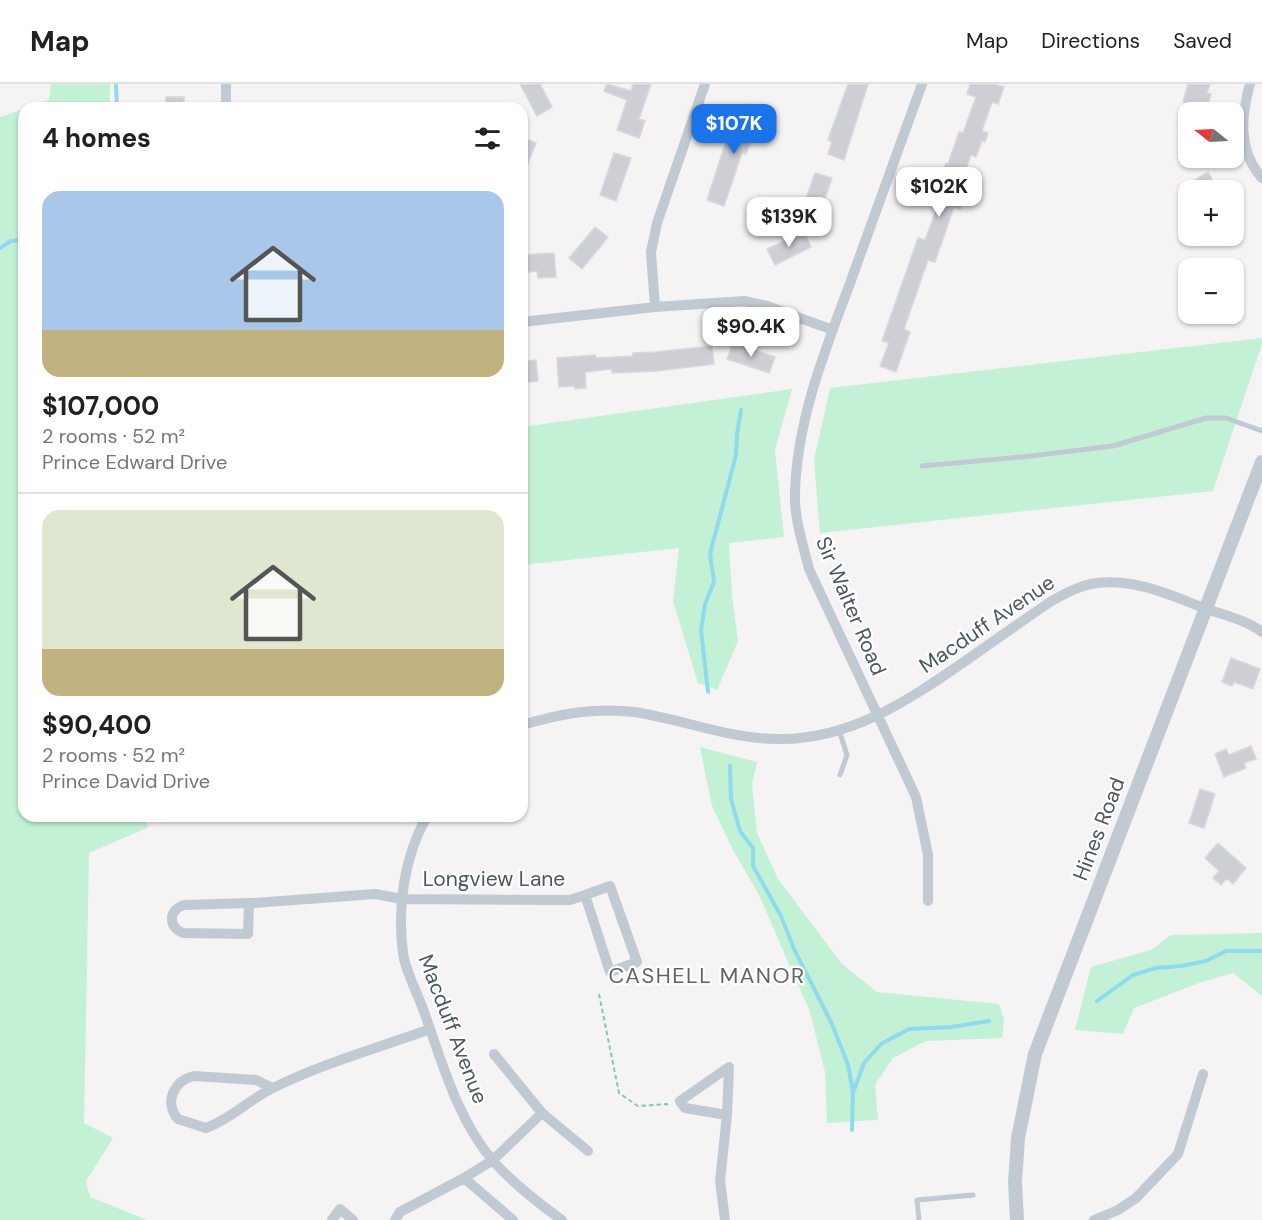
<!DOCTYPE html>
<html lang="en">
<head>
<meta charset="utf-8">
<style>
	:root { --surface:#fff; --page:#f2f2f2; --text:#202124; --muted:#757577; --line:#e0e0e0; --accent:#1a73e8 }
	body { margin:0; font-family:"DM Sans",sans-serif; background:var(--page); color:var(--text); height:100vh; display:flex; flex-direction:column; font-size:22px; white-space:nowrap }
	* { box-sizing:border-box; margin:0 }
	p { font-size:20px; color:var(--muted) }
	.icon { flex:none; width:33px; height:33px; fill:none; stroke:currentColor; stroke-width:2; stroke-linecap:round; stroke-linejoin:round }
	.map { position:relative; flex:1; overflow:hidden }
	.sheet { position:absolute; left:18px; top:18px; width:510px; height:720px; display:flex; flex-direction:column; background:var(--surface); border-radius:18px; box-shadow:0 2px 4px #0004 }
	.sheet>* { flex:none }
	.needle { width:39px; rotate:288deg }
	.tools { position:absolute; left:1178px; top:18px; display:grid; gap:12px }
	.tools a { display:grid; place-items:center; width:66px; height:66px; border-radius:12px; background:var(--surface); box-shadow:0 2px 4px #0004; font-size:30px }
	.price { position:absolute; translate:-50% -51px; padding:0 14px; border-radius:12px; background:#fff; color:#222; font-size:20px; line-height:39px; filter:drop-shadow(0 2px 3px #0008) }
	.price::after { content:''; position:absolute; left:50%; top:36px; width:18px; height:14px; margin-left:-9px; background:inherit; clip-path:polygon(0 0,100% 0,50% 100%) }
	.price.active { background:var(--accent); color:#fff }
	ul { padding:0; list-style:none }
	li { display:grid; align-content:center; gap:12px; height:318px; padding:0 24px }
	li+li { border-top:2px solid var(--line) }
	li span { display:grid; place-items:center; height:186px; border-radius:18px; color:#555 }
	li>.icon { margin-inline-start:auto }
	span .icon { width:108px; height:108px; fill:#fffc; stroke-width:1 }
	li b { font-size:26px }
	h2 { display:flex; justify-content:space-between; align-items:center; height:72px; padding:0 24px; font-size:26px }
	header { display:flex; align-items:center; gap:36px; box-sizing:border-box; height:84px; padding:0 30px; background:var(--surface); border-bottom:2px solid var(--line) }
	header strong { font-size:28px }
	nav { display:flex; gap:33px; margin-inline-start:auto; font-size:21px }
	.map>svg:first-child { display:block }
	.green { fill:#c3f1d5 }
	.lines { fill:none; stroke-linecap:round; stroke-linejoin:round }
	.stream { stroke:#90daee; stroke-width:4 }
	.building { fill:#cdcfd5; stroke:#d7d9de; stroke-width:1.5 }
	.path { stroke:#7ad0a6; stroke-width:2; stroke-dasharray:4.5 3; stroke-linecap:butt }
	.service { stroke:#c1cad2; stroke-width:5 }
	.minor { stroke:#c1cad2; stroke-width:10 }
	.tertiary { stroke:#c1cad2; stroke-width:14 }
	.labels { text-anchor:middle; stroke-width:4.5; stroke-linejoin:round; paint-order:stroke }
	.street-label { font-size:21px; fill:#4a5661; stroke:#fff }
	.neighbourhood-label { font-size:22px; letter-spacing:1.5px; fill:#5f6368; stroke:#fff }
</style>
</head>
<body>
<header>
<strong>Map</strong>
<nav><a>Map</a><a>Directions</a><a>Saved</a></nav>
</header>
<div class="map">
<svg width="1262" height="1136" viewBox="0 0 1262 1136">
	<rect width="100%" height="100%" fill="#f5f3f3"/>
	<path class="green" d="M51 0H110V24H26L49 16Z
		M24 25V732H140L149 743 89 769 84 1039 113 1054 86 1097 90 1113 147 1136H0V33Z
		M1262 254V260L1213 407 820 449 814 376 830 304Z
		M792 305 775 366 784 453 729 459 732 512 738 557 717 606 698 599 673 517 679 464 522 481V343Z
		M700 663 757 678 752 701 757 749 778 795 842 880 877 908 999 920 1004 936 1002 954 926 957 893 974 875 1001 878 1036 827 1039 825 988 810 928 759 811 733 766 712 722Z
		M1262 849V912L1233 889 1199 899 1134 924 1123 950 1075 946 1091 883 1151 866 1171 851Z"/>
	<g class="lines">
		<path class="stream" d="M116 0 117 24
			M0 164 11 157 22 156V174H24
			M708 608 701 546 705 520 714 498 710 470 736 371 737 350 741 326
			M730 682 731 715 740 747 753 764V782L781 832 794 865 832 940 848 981 853 1007 852 1046
			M1097 917 1133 891 1156 884 1181 882 1206 877 1226 867H1262
			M854 1006 864 979 881 960 909 945 951 943 989 937"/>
	</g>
	<path class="building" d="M520 0H540L552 23 537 32Z
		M607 0 631 7 633 0H651L639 35 645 37 639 54 617 46 627 16 604 7Z
		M848 0H868L844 76 828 70 832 58 828 56Z
		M970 0H994L1004 3 998 20 992 18 982 47 988 49 985 58 982 57 976 73 971 71 961 99 969 102 960 125 954 123 935 178 928 176 904 245 910 248 896 288 880 282 889 259 882 257 918 154 925 156 939 118 933 115 946 79 948 80 959 48 963 49 976 13 967 10Z
		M1188 0H1210L1207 9 1211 10 1207 25 1183 18Z
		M166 13H184V24H166Z
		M746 20 762 26 746 70 742 69 724 122 707 116 730 45 736 48Z
		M522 53 536 59 523 92H522Z
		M614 69 631 74 616 117 600 111Z
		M1208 88 1218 106H1198L1193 97Z
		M815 89 832 94 824 117 830 119 824 137 801 129Z
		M595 143 608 153 582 185 569 174Z
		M804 148 811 163 775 181 767 165Z
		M554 169 556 193 538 194 537 187 522 189V171Z
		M733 258 775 273 769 289 727 275Z
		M712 262 714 280 656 287 612 289V285L585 288 586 304 575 305V302L559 303 557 274 595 271 596 274 633 272V269L655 268Z
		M536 276 538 297 522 299V281H527V277Z
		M1231 574 1260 585 1253 605 1234 598 1232 602 1222 598Z
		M1251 662 1256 675 1244 679 1246 684 1224 693 1215 670 1226 665 1229 671Z
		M1200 705 1215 710 1204 744 1189 739Z
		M1218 759 1246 784 1233 800 1227 795 1221 801 1213 794 1219 787 1205 774Z"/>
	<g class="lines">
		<path class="path" d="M599 910 619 1009 638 1022 667 1020 669 1023"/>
		<path class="service" d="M922 382 1022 373 1113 362 1206 334H1226L1262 347
			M839 646 847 671 840 691
			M919 1136 917 1116 973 1111"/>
		<path class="minor" d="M226 0V24
			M922 0C898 67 873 135 849 202 824 269 797 336 795 409 794 434 803 460 809 485L916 713 928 771V817
			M1250 0C1241 32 1238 67 1262 94
			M655 223 651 168 657 139 705 0
			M522 238 655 223 744 217 767 222 833 246
			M522 641C560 630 595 623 634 628 682 635 729 655 778 655 850 656 907 617 964 578 992 558 1021 538 1050 518 1064 510 1080 501 1097 499 1135 494 1172 512 1207 525 1226 532 1246 536 1262 548
			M427 732C404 773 397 823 403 869 405 886 417 908 423 925 442 977 456 1033 493 1077 513 1099 538 1119 562 1136
			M249 819 248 850 183 849C168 843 168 826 184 821L249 819H253L375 810 402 815 570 816 585 811 610 888 637 878 610 802 585 811
			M729 983 727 1031 685 1024 680 1017Z
			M272 1004 256 996 194 992C173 997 164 1019 178 1035L206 1044C231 1035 250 1015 273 1004 323 979 378 964 430 945
			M542 1029 588 1067
			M464 1094 513 1136
			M332 1136 340 1125 353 1136
			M395 1136 400 1128 464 1094 493 1076 542 1029 494 970
			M725 1136 720 1097 727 1031
			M1094 1136 1118 1126 1136 1114 1178 1070 1203 990"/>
		<path class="tertiary" d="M1017 1136 1015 1098 1018 1054 1035 970 1262 378"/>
	</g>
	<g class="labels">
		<g class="street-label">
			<text transform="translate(851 522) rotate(67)" y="7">Sir Walter Road</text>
			<text transform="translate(987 540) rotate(-34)" y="7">Macduff Avenue</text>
			<text transform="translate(1099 745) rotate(-69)" y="7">Hines Road</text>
			<text x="494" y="802">Longview Lane</text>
			<text transform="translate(453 945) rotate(69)" y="7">Macduff Avenue</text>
		</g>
		<g class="neighbourhood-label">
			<text x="707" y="899">CASHELL MANOR</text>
		</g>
	</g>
</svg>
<div class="tools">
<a><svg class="needle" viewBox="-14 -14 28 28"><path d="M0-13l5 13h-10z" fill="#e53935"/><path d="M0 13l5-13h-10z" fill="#757577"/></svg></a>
<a>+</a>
<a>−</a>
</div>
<b class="price active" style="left:734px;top:71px">$107K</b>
<b class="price" style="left:939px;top:134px">$102K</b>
<b class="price" style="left:789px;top:164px">$139K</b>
<b class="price" style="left:751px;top:274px">$90.4K</b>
<section class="sheet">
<h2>4 homes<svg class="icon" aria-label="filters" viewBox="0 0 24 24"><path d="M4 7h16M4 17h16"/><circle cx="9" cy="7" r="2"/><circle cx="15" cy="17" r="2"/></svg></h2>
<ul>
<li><span style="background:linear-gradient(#a9c7e8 75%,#c2b280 0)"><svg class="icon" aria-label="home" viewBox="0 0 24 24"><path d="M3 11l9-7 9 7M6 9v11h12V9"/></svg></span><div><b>$107,000</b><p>2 rooms · 52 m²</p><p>Prince Edward Drive</p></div></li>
<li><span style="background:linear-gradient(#dfe7d0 75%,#c2b280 0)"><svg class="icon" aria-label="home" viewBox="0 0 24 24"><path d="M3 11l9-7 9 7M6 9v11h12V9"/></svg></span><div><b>$90,400</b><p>2 rooms · 52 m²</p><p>Prince David Drive</p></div></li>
</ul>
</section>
</div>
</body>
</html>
